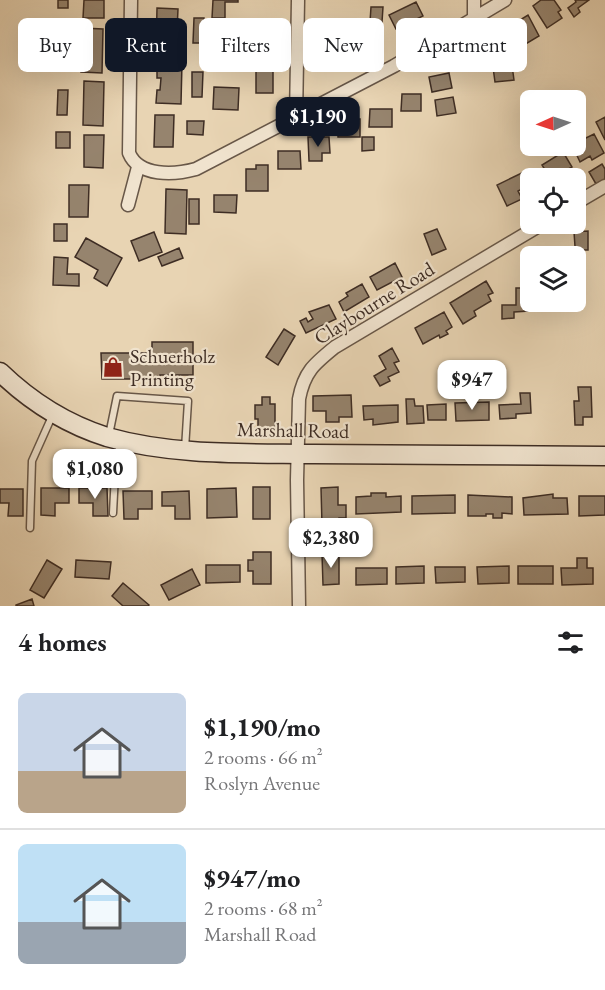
<!DOCTYPE html>
<html lang="en">
<head>
<meta charset="utf-8">
<style>
	:root { --surface:#fff; --page:#f6f6f6; --text:#202124; --muted:#757577; --line:#e0e0e0; --accent:#111827 }
	body { margin:0; font-family:"EB Garamond",serif; background:var(--page); color:var(--text); height:100vh; display:flex; flex-direction:column; font-size:22px; white-space:nowrap }
	* { box-sizing:border-box; margin:0 }
	p { font-size:20px; color:var(--muted) }
	.icon { flex:none; width:33px; height:33px; fill:none; stroke:currentColor; stroke-width:2; stroke-linecap:round; stroke-linejoin:round }
	.map { position:relative; height:606px; overflow:hidden }
	.details { display:flex; flex-direction:column; background:var(--surface); flex:1 }
	.details>* { flex:none }
	.guide { position:absolute; left:18px; top:18px; width:570px; height:54px; display:flex; gap:12px }
	.needle { width:39px; rotate:267deg }
	.buttons { position:absolute; left:520px; top:90px; display:grid; gap:12px }
	.buttons a { display:grid; place-items:center; width:66px; height:66px; border-radius:9px; background:var(--surface); box-shadow:0 6px 24px #0002; font-size:30px }
	.price { position:absolute; translate:-50% -51px; padding:0 14px; border-radius:12px; background:#fff; color:#222; font-size:20px; line-height:39px; filter:drop-shadow(0 2px 3px #0008) }
	.price::after { content:''; position:absolute; left:50%; top:36px; width:18px; height:14px; margin-left:-9px; background:inherit; clip-path:polygon(0 0,100% 0,50% 100%) }
	.price.active { background:var(--accent); color:#fff }
	ul { padding:0; list-style:none }
	li { display:flex; align-items:center; gap:18px; height:150px; padding:0 18px }
	li+li { border-top:2px solid var(--line) }
	li span { display:grid; place-items:center; flex:none; width:168px; height:120px; border-radius:9px; color:#555 }
	li>.icon { margin-inline-start:auto }
	span .icon { width:72px; height:72px; fill:#fffc; stroke-width:1 }
	li b { font-size:26px }
	h2 { display:flex; justify-content:space-between; align-items:center; height:72px; padding:0 18px; font-size:26px }
	.pill { padding:0 21px; border-radius:9px; background:var(--surface); box-shadow:0 6px 24px #0002; font-size:21px; line-height:54px }
	.pill.active { background:var(--accent); color:#fff }
	.map>svg:first-child { display:block }
	.building { fill:#96846e; stroke:#3e2d24; stroke-width:1.5 }
	.lines { fill:none; stroke-linecap:round; stroke-linejoin:round }
	.lane-casing { stroke:#685748; stroke-width:9 }
	.street-casing { stroke:#685748; stroke-width:15 }
	.secondary-casing { stroke:#3e2d24; stroke-width:21 }
	.lane { stroke:#f0e3ce; stroke-width:6 }
	.street { stroke:#f0e3ce; stroke-width:12 }
	.secondary { stroke:#f0e3ce; stroke-width:18 }
	.labels { text-anchor:middle; stroke-width:4.5; stroke-linejoin:round; paint-order:stroke }
	.street-label { font-size:20px; fill:#3e2d24; stroke:#f0e3ce }
	.poi-label { font-size:20px; fill:#3e2d24; stroke:#f0e3ce; text-anchor:start }
</style>
</head>
<body>
<div class="map">
<svg width="605" height="606" viewBox="0 0 605 606">
	<rect width="100%" height="100%" fill="#e8d4b3"/>
	<filter id="stains"><feTurbulence type="fractalNoise" baseFrequency=".00333" numOctaves="4"/><feColorMatrix values="0 0 0 0 .2 0 0 0 0 .09 0 0 0 0 .02 0 0 0 .5 -.17"/></filter>
	<radialGradient id="worn" r=".72"><stop offset=".6" stop-color="#630" stop-opacity="0"/><stop offset="1" stop-color="#630" stop-opacity=".3"/></radialGradient>
	<path class="building" d="M58 0H68V8H58Z
		M84 0H104V18H83Z
		M213 0H238V2H225V18H212Z
		M541 0H554L561 10 558 12 562 18 547 28 533 6Z
		M575 0H589L578 8 580 12 574 17 568 8 576 2Z
		M416 2 423 16 396 29 389 15Z
		M371 7H383L382 22H370Z
		M157 8 178 9 176 53 156 52Z
		M528 15 539 36 524 45 519 37 515 40 507 28Z
		M194 18H204L203 43H193Z
		M245 21 263 22V29H266V46L234 45 235 37 245 38Z
		M82 28 103 29 102 73 81 72Z
		M59 37 69 38 68 63 58 62Z
		M511 58 514 80 495 82 492 60Z
		M157 63H182L181 104 156 103 157 90H160L161 78H157Z
		M256 64H273V93H256Z
		M192 72H203L202 97H192Z
		M449 73 452 88 432 92 429 77Z
		M84 81 104 82 103 126 83 125Z
		M214 87 239 88 238 110 213 109Z
		M58 90H68L67 115H57Z
		M402 94H421V111H401Z
		M453 97 456 113 437 116 435 100Z
		M370 109H392V127H369Z
		M155 115H174L173 147H154Z
		M605 117V140L596 122Z
		M338 119H360V137H338Z
		M187 121H204L203 135 187 134Z
		M56 132H70V148H56Z
		M584 134 586 138 594 134 604 153 592 160 590 156 580 162 573 147 578 144 576 138Z
		M84 135H104L103 168 84 167Z
		M308 137H329L330 153H322V161H309Z
		M362 137H374V150L362 151Z
		M278 151H300L301 169H278Z
		M563 152 572 167 563 172 566 177 563 178H550L542 165Z
		M602 164 605 169V179L596 184 589 172Z
		M256 165H268V191H246V169H256Z
		M528 170 532 178 531 184 518 191 522 199 507 206 497 185Z
		M69 185H89L88 217H69Z
		M166 189 187 190 186 234 165 233Z
		M214 195H237L236 213 214 212Z
		M189 199H199V224H189Z
		M54 224H67V241H54Z
		M437 229 446 249 432 255 424 234Z
		M588 231V250H582L583 261H576L574 232Z
		M154 232 162 252 139 261 131 241Z
		M86 238 122 258 107 286 94 278 98 270 75 257Z
		M179 248 183 258 162 266 158 257Z
		M54 257 68 258 67 274H79V286L53 285Z
		M395 263 402 277 377 290 370 277Z
		M486 281 493 293 488 295 491 301 474 311 476 316 463 324 450 303Z
		M362 284 369 297 344 312 339 302 348 296 346 293Z
		M516 288H523V292H529V311L514 312V318L502 319V305H516Z
		M329 305 336 319 306 333 300 321 306 318 308 322 313 319 309 312Z
		M444 312 452 327 446 331 448 334 440 338 439 335 423 344 415 328Z
		M284 329 295 336 278 365 266 357Z
		M152 342H193V375H160V379H102L101 353H152Z
		M392 348 399 361 394 363 399 372 388 377 390 381 380 386 374 376 386 369 379 356Z
		M578 387H591L592 417H583V425H575L574 401H579Z
		M520 393H530L531 413 516 414V418L500 419 499 405 521 404Z
		M351 395 352 417H339V422H326V411H313V396Z
		M262 397H270V404H275V427L258 428V419H255V405H262Z
		M406 399H414L415 406H423L424 423 407 424Z
		M489 402V420L456 421 455 403Z
		M446 404V420H428L427 405Z
		M398 405V422L373 425V419L364 420 363 406Z
		M253 487H270V519H253Z
		M338 487V505H346V518H339V524L322 525 321 488Z
		M41 488H69V503H55V516L41 515Z
		M79 488H107L108 516H93V503H79Z
		M236 488 237 517 207 518V489Z
		M0 489H23V516H8L9 503H0Z
		M123 491H152V509H138V519H124Z
		M189 491 190 519H175V506H162V492Z
		M371 493H386V497L401 496V512L356 514V497L371 496Z
		M553 494V498H567L568 514 524 515 523 498Z
		M455 495V513L412 514V496Z
		M468 495 512 497V514L502 513V518H493V514H486V516H468Z
		M579 496H605V515L579 516Z
		M253 552H271V584H253V571H248V560H253Z
		M339 553V584L323 585 322 554Z
		M577 558H587V568H593V584L562 585 561 568H577Z
		M47 560 62 569 44 598 30 590Z
		M76 560 111 562 109 579 75 577Z
		M206 565H240V582L206 583Z
		M424 566V583L396 584V567Z
		M509 566V583L478 584 477 567Z
		M518 566H553V584H518Z
		M435 567H465V582L436 583Z
		M356 568H387V584L356 585Z
		M192 569 200 585 169 600 161 585Z
		M123 583 149 605 148 606H123L112 596Z
		M32 599 34 606H16V605Z"/>
	<g class="lines">
		<g class="lane-casing">
			<path id="lane" d="M109 435 117 396 188 401 185 449
				M113 513 115 474 120 443
				M30 528 32 461 53 414"/>
		</g>
		<g class="street-casing">
			<path id="street" d="M131 0 129 153C139 177 174 175 196 169L394 66 505 0
				M474 19V0
				M296 118 298 0
				M576 203 605 186
				M128 205 138 167
				M299 606 297 480 299 399C304 372 314 364 335 347L542 224"/>
		</g>
		<g class="secondary-casing">
			<path id="secondary" d="M0 372C31 402 66 424 107 437 174 456 246 453 315 454 412 455 508 455 605 456"/>
		</g>
		<use href="#lane" class="lane"/>
		<use href="#street" class="street"/>
		<use href="#secondary" class="secondary"/>
	</g>
	<defs>
		<g id="shop-bare" transform="scale(1.62)"><path d="M-5-2.5h2.3a2.7 3.5 0 0 1 5.4 0H5L5.5 6h-11ZM-1.5-2.5h3a1.5 2.3 0 0 0-3 0Z" fill="#8f2418" stroke="#f0e3ce" stroke-width="2.5" paint-order="stroke"/></g>
	</defs>
	<g fill-rule="evenodd">
		<use href="#shop-bare" x="113" y="367"/>
	</g>
	<g class="labels">
		<g class="street-label">
			<text transform="translate(374 303) rotate(-32)" y="7">Claybourne Road</text>
			<text transform="translate(293 430) rotate(1)" y="7">Marshall Road</text>
		</g>
		<g class="poi-label">
			<text x="130" y="363">Schuerholz<tspan x="130" dy="23">Printing</tspan></text>
		</g>
	</g>
	<rect width="100%" height="100%" filter="url(#stains)"/>
	<rect width="100%" height="100%" fill="url(#worn)"/>
</svg>
<div class="buttons">
<a><svg class="needle" viewBox="-14 -14 28 28"><path d="M0-13l5 13h-10z" fill="#e53935"/><path d="M0 13l5-13h-10z" fill="#757577"/></svg></a>
<a><svg class="icon" aria-label="locate" viewBox="0 0 24 24"><circle cx="12" cy="12" r="6"/><path d="M12 2v4M12 18v4M2 12h4M18 12h4"/></svg></a>
<a><svg class="icon" aria-label="layers" viewBox="0 0 24 24"><path d="M12 4l9 5-9 5-9-5zM3 14l9 5 9-5"/></svg></a>
</div>
<b class="price active" style="left:318px;top:148px">$1,190</b>
<b class="price" style="left:472px;top:411px">$947</b>
<b class="price" style="left:95px;top:500px">$1,080</b>
<b class="price" style="left:331px;top:569px">$2,380</b>
<div class="guide">
<a class="pill">Buy</a>
<a class="pill active">Rent</a>
<a class="pill">Filters</a>
<a class="pill">New</a>
<a class="pill">Apartment</a>
</div>
</div>
<section class="details">
<h2>4 homes<svg class="icon" aria-label="filters" viewBox="0 0 24 24"><path d="M4 7h16M4 17h16"/><circle cx="9" cy="7" r="2"/><circle cx="15" cy="17" r="2"/></svg></h2>
<ul>
<li><span style="background:linear-gradient(#c9d6e8 65%,#b9a48a 0)"><svg class="icon" aria-label="home" viewBox="0 0 24 24"><path d="M3 11l9-7 9 7M6 9v11h12V9"/></svg></span><div><b>$1,190/mo</b><p>2 rooms · 66 m²</p><p>Roslyn Avenue</p></div></li>
<li><span style="background:linear-gradient(#bfe0f5 65%,#9aa5b1 0)"><svg class="icon" aria-label="home" viewBox="0 0 24 24"><path d="M3 11l9-7 9 7M6 9v11h12V9"/></svg></span><div><b>$947/mo</b><p>2 rooms · 68 m²</p><p>Marshall Road</p></div></li>
</ul>
</section>
</body>
</html>
